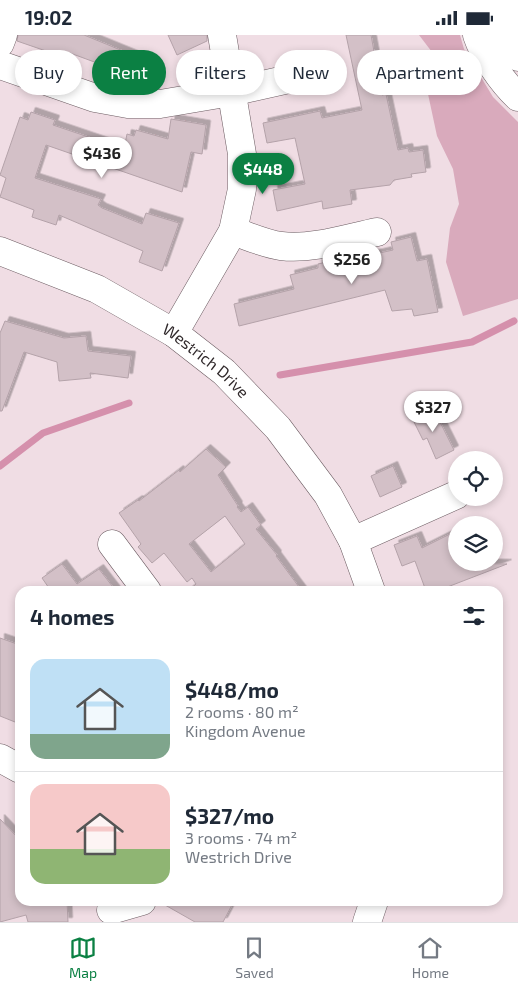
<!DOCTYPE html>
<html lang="en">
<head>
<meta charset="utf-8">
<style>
	:root { --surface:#fff; --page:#f2f2f3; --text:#1f2937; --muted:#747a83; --line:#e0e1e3; --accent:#0b8043 }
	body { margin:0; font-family:"Exo 2",sans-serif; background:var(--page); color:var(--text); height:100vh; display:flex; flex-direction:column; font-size:19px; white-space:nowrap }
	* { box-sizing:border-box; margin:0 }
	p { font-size:16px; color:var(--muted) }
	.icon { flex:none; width:28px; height:28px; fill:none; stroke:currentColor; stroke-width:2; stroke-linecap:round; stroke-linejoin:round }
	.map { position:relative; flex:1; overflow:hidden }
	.panel { position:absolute; left:15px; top:551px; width:488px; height:320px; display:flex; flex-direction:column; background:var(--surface); border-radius:15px; box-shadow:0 2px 8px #0003 }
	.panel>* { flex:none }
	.banner { position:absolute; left:15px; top:15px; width:489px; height:45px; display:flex; gap:10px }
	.tools { position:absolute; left:448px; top:416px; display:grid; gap:10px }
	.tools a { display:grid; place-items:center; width:55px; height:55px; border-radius:50%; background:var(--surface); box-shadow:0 2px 8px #0003; font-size:25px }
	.price { position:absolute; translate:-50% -42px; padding:0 11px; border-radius:18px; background:#fff; color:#222; font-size:16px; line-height:32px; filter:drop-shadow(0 1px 2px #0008) }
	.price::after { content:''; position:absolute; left:50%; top:30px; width:15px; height:11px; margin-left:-8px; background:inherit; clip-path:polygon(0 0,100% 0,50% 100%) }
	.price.current { background:var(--accent); color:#fff }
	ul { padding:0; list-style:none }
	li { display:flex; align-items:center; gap:15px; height:125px; padding:0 15px }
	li+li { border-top:1px solid var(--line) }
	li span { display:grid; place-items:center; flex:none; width:140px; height:100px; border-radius:15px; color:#555 }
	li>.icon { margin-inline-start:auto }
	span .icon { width:60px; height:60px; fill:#fffc; stroke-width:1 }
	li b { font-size:21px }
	h2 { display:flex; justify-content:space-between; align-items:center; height:60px; padding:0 15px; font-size:21px }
	.pill { padding:0 18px; border-radius:22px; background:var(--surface); box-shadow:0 2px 8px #0003; font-size:18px; line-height:45px }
	.pill.current { background:var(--accent); color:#fff }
	.status { display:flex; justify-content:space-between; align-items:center; height:35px; padding:0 25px; background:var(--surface); direction:ltr }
	.status svg { height:14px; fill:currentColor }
	.dock { display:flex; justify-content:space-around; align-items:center; height:70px; border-top:1px solid var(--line); background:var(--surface); font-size:14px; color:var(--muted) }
	.dock a { display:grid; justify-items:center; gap:2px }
	.dock .current { color:var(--accent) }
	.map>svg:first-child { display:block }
	.green { fill:#d9aabc }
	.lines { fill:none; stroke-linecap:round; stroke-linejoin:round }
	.stream { stroke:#d590ac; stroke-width:7 }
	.building { fill:#d3c0c7; stroke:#b4a2a9; fill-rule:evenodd; filter:url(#shadow) }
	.minor-casing { stroke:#6c5c62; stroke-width:29 }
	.major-casing { stroke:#6c5c62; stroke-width:29 }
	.minor { stroke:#fff; stroke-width:28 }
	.major { stroke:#fff; stroke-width:28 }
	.labels { text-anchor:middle; stroke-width:4; stroke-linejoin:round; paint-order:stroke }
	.street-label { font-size:16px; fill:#30292b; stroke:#f0dde4 }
</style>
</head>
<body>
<div class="status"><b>19:02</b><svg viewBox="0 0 49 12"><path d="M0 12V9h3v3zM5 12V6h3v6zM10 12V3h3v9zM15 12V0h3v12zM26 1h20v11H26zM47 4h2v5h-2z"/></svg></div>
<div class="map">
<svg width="518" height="887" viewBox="0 0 518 887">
	<defs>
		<filter id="shadow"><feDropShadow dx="4.5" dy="-4.5" stdDeviation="0" flood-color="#0004"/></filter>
	</defs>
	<rect width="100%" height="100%" fill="#f0dde4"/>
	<path class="green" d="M419 0H460L464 14 493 62 518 87V264L463 281 446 227 450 193 459 169 453 134 437 101 428 59 435 21Z"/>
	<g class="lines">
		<path class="stream" d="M280 340 472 307 514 286
			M0 431 43 398 129 368"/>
	</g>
	<path class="building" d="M18 0H84L145 25 136 46 115 36 116 35 70 18 64 36 42 28 46 16 17 6Z
		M168 0H207V6L177 20Z
		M346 0H371L382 60 386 59 398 115 408 113 409 117 423 115 426 137 411 139 412 142 394 145 390 150 350 155 352 169 323 174 322 166 277 176 273 155 305 149 295 103 267 108 263 88 320 76 322 83 362 75Z
		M31 77 55 85 53 90 124 114 127 99 134 101 136 95 168 104 171 84 206 90 202 119 191 117 182 157 46 110 35 143 101 164 98 170 102 173 142 189 146 178 179 188 162 236 139 227 143 216 59 180 56 190 32 182 34 175 0 162 6 143 0 140 20 82 28 85Z
		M411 202 417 226 427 224 438 277 414 281 412 274 392 276 385 255 239 291 234 269 294 254 290 240 318 233V229L343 223 344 226 393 215 391 207Z
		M5 286 64 303 86 301 88 316 131 321 128 343 90 338 91 343 59 346 57 327 24 317 2 376H0V298Z
		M433 373 454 415 436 424 427 403 423 405 412 383Z
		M206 414 226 432 218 440 238 471 237 472 241 477 248 472 261 490 256 494 277 520 276 521 302 556H188L196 549 192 543 187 547 164 518 152 528 138 512 141 509 119 478 138 465 139 466 179 435 180 437ZM225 481 245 509 211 537 189 509Z
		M393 431 402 452 380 462 371 441Z
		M456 496V528L507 529 437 556H426L415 526 402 531 394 510 417 501 422 513Z
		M62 529 77 549 99 534 116 556H51L42 543Z
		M0 603 20 610V689L0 681Z
		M0 784 20 805V866H67L68 887H28L26 880 0 887Z
		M158 866H234L223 887H195Z"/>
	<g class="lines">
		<g class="minor-casing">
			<g id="minor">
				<path d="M477 0C484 21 502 47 518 62"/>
				<path d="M0 8 3 0"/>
				<path d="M0 30 95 63 128 69H160L231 57 320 37"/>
				<path d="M233 196C248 201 265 209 281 211 311 215 348 203 377 197"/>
				<path id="s1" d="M0 216 97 254 174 298 224 337 278 393 328 460 353 506 371 556"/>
				<path d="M174 298 233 196 242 154V119L222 0"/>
				<path d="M353 506 456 460"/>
				<path d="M112 509 147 556"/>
				<path d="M0 723 20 734"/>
				<path d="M111 875 142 866"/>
				<path d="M367 887 374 866"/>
			</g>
		</g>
		<g class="major-casing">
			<path id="major" d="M505 0 518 22"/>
		</g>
		<use href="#minor" class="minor"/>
		<use href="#major" class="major"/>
	</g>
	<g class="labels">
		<g class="street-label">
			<text dy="6" stroke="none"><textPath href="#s1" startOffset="235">Westrich Drive</textPath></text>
		</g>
	</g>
</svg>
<div class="tools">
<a><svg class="icon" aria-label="locate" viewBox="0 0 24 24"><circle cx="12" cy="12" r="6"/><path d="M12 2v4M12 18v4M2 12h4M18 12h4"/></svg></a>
<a><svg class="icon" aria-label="layers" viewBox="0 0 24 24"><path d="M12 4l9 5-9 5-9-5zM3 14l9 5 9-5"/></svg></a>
</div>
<b class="price" style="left:102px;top:144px">$436</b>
<b class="price current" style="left:263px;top:160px">$448</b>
<b class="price" style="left:352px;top:250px">$256</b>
<b class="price" style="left:433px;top:398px">$327</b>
<div class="banner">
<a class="pill">Buy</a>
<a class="pill current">Rent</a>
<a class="pill">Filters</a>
<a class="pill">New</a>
<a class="pill">Apartment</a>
</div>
<section class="panel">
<h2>4 homes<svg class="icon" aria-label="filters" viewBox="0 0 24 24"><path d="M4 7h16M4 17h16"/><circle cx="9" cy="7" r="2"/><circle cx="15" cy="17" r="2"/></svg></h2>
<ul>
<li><span style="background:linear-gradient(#bfe0f5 75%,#7fa58c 0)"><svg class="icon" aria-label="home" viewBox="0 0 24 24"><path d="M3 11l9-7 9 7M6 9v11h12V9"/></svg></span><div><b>$448/mo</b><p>2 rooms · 80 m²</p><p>Kingdom Avenue</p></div></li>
<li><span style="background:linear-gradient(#f6c9c9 65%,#8fb573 0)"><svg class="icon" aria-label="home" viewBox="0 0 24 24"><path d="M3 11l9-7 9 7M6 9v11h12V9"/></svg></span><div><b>$327/mo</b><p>3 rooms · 74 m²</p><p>Westrich Drive</p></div></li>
</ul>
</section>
</div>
<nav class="dock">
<a class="current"><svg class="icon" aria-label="map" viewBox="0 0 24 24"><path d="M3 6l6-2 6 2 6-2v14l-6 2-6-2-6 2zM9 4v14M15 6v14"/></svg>Map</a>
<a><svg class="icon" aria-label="saved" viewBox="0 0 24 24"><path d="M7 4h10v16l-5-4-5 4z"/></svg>Saved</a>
<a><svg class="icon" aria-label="home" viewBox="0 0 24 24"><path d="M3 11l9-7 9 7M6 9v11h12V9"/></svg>Home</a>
</nav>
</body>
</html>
